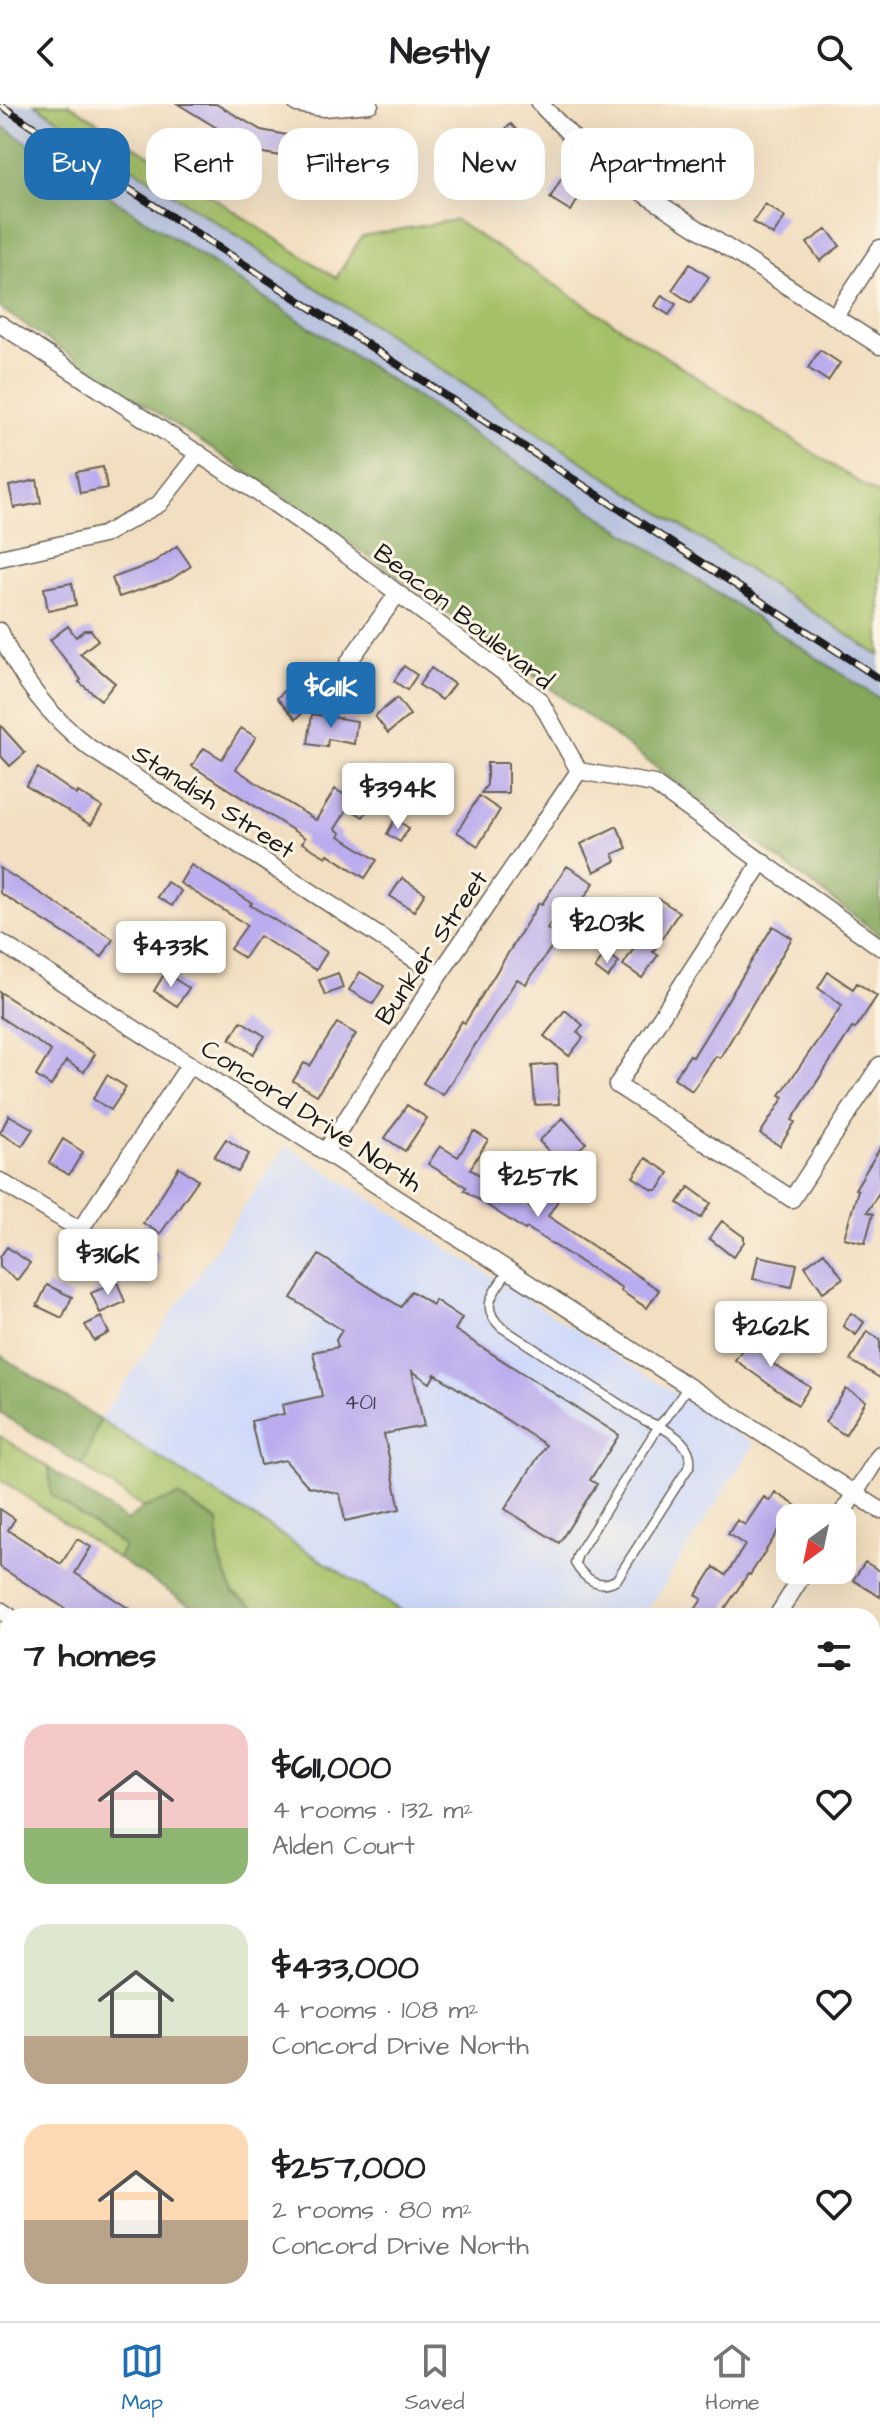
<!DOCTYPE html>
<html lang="en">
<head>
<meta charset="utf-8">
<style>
	:root { --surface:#fff; --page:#f2f2f2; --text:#202124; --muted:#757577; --line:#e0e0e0; --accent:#1f6fb2 }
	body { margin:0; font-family:"Architects Daughter",sans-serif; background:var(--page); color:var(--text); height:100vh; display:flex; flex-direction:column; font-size:30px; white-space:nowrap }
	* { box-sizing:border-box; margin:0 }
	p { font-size:26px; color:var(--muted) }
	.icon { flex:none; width:44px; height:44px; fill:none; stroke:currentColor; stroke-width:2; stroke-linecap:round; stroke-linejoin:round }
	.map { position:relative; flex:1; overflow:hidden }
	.drawer { position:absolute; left:0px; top:1504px; width:880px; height:714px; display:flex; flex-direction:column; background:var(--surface); border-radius:24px 24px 0 0; box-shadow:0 8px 32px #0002 }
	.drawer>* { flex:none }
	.guide { position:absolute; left:24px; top:24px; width:832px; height:72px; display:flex; gap:16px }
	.needle { width:52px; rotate:213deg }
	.fabs { position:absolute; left:776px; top:1400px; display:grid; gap:16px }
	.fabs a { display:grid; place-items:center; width:80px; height:80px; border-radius:16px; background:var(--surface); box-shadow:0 8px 32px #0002; font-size:40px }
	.price { position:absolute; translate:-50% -68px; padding:0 18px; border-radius:8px; background:#fff; color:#222; font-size:26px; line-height:52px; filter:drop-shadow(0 2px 4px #0008) }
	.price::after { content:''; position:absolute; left:50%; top:48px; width:24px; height:18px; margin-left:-12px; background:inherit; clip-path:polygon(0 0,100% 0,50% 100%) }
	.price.on { background:var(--accent); color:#fff }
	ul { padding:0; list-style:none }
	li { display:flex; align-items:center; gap:24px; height:200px; padding:0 24px }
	li span { display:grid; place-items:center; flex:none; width:224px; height:160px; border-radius:24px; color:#555 }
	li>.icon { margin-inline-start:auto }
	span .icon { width:96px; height:96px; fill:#fffc; stroke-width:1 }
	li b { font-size:34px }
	h2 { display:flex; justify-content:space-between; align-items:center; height:96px; padding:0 24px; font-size:34px }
	.pill { padding:0 28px; border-radius:24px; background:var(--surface); box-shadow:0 8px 32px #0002; font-size:28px; line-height:72px }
	.pill.on { background:var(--accent); color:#fff }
	header { display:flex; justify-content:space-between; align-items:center; height:104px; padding:0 24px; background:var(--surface); font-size:36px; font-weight:700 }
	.tab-bar { display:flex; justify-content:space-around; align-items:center; height:112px; border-top:2px solid var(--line); background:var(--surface); font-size:22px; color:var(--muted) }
	.tab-bar a { display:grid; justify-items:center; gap:4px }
	.tab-bar .on { color:var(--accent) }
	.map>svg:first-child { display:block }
	.built { fill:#cfdafa }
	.industrial { fill:#bac4de }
	.green { fill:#a5c167; stroke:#606e42; stroke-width:2 }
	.forest { fill:#84a75c; stroke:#50623c; stroke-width:2 }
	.building { fill:#baacee }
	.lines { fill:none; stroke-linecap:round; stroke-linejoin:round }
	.lane-casing { stroke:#676055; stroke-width:11 }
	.street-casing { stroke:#676055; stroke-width:19 }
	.lane { stroke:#fff; stroke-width:8 }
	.street { stroke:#fff; stroke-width:16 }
	.rail-casing { stroke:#1c1c1c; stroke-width:8 }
	.rail { stroke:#fcf5e5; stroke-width:5; stroke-dasharray:15; stroke-linecap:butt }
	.labels { text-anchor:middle; stroke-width:6; stroke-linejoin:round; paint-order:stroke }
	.number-label { font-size:22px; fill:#444050 }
	.street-label { font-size:26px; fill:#1c1c1c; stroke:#fcf5e5 }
</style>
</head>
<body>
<header><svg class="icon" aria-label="back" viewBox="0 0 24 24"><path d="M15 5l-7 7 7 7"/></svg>Nestly<svg class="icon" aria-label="search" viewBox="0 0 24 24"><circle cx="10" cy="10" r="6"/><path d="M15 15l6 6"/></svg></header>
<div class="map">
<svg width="880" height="2217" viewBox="0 0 880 2217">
	<rect width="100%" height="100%" fill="#fcf5e5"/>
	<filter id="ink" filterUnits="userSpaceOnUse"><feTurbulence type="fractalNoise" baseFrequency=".0125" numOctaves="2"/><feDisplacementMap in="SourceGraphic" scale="16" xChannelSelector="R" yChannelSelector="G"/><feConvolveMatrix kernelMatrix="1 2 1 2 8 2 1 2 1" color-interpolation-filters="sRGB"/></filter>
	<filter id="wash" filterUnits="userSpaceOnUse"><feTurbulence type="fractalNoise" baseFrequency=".006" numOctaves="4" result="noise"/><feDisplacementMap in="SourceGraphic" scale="32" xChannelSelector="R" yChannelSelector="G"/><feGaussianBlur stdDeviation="1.8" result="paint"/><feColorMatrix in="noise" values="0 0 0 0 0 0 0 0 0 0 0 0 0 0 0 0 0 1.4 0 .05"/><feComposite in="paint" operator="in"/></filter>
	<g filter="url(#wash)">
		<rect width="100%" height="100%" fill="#f2dec0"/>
		<path class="built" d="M286 1041 754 1340 644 1512H409L100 1316Z"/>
		<path class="industrial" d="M0 0H35L880 552V595L0 21Z"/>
		<path class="green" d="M35 0H70L336 174 362 132 455 116 880 392V552Z
			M100 1316 409 1512H268L233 1489 219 1452 218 1417 178 1392 143 1404 83 1362Z
			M0 1332 49 1364 52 1391 124 1442 118 1455 0 1375Z
			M872 1883 880 1888V2057L872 2052Z"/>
		<path class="forest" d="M0 21 880 595V831L474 527 294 400 0 204Z
			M0 1251 100 1316 83 1362 0 1309Z
			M49 1364 127 1417 143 1404 178 1392 218 1418 219 1452 233 1489 268 1512H207L118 1455 124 1442 51 1391Z
			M872 1839 880 1844V1888L872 1883Z"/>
		<g id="blocks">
			<path class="building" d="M178 0H216L261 26 292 32 288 53 256 48Z
				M511 20 527 37 513 50 497 33Z
				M316 34 339 40 334 61 311 54Z
				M671 43 721 73 709 92 689 78 692 73 664 55Z
				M208 47 223 56 214 70 199 62Z
				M730 50 741 58 731 72 720 65Z
				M561 75 582 88 571 107 550 94Z
				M765 100 785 113 773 131 753 118Z
				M827 125 840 142 820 157 807 139Z
				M690 160 709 173 691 199 672 186Z
				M662 191 676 200 669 211 655 202Z
				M820 246 840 259 828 277 808 264Z
				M103 363 107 384 80 389 76 368Z
				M37 376 41 399 14 404 9 382Z
				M177 442 191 462 170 476 119 493 112 474 151 460Z
				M72 479 76 501 48 507 44 484Z
				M68 522 76 533 85 526H91L98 536 80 550 115 579 101 596 79 578 81 576 50 536Z
				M404 562 417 571 407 586 394 577Z
				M431 564 454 580 442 596 419 581Z
				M292 579 310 597V602L296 615 277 594Z
				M397 594 410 611 388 629 375 612Z
				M312 610 357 617 354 640 328 635 327 643 308 640Z
				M0 621 25 649 10 662 0 651Z
				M241 624 256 633 236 665 264 684 316 716 335 685 353 696 335 725 341 729 339 732 377 756 365 774 328 750 326 753 302 739 305 734 192 662 204 644 222 655Z
				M487 659H508V689H481L487 681Z
				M38 664 77 691 78 688 102 703 91 721 26 682Z
				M359 689 373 698 363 713 349 704Z
				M479 692 500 706 478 742 457 728Z
				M395 715 409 724 400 738 387 730Z
				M617 722 627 744 613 750 616 757 594 768 581 740Z
				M191 761 252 799 250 801 327 848 316 866 259 832 244 854 230 845 247 821 180 779Z
				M567 762 594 779 576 806 563 798 547 825 559 832 526 880 517 875 443 991 423 979 462 917 465 919 539 799 542 800Z
				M0 764 113 835 102 853 0 789Z
				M402 774 425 789 414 807 390 792Z
				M167 778 181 787 172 802 157 793Z
				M659 795 679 808 653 848 658 851 642 874 623 861 649 821 644 818Z
				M773 822 792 834 720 954 716 952 692 987 674 974 690 951 693 953Z
				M606 849 619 858 608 874 595 864Z
				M360 868 384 882 373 900 349 886Z
				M828 868 853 885 857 879 877 892 855 925 852 924 792 1016 795 1018 780 1042 760 1030 784 993 780 991 842 901 818 884Z
				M165 869 189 884 177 902 154 887Z
				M338 869 343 884 325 891 319 876Z
				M0 888 95 950 84 968 66 957 51 982 36 972 51 947 0 913Z
				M565 906 583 921 577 928 583 934 569 952 544 932Z
				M241 917 265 932 253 950 230 935Z
				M337 919 356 930 317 991 293 977 304 959 310 962Z
				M557 960 559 1000 535 1001 532 962Z
				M107 971 126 983 111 1006 93 995Z
				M407 1001 427 1014 405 1047 385 1034Z
				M9 1011 33 1025 22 1042 0 1029Z
				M563 1014 586 1039 562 1061 539 1037Z
				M474 1027 488 1036 470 1065 533 1105 548 1081 562 1090 548 1112 659 1186 647 1204 621 1187 622 1184 527 1124 525 1126 502 1111 464 1086 466 1083 428 1060 440 1042 458 1053Z
				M63 1035 83 1048 69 1071 49 1059Z
				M226 1035 249 1050 238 1068 214 1053Z
				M880 1044V1087L867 1108 873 1110 865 1139 844 1134 858 1086 855 1085Z
				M646 1054 669 1069 658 1086H653L633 1073Z
				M179 1063 198 1076 160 1130 143 1119Z
				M689 1083 711 1099 701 1114 678 1099Z
				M722 1117 744 1133V1138L733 1153 709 1134Z
				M143 1142 160 1152 146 1176 128 1166Z
				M7 1143 30 1159 17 1176 0 1163V1153Z
				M824 1148 843 1174 823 1188 805 1162Z
				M319 1151 401 1203 411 1187 433 1201 435 1196 462 1214 455 1226 619 1331 590 1376 597 1380 559 1439 505 1405 546 1341 435 1270 430 1279 412 1267 424 1322 384 1330 400 1405 345 1417 340 1390 308 1382 285 1356 261 1361 251 1317 284 1310 282 1301 322 1292 313 1248 338 1243 336 1236 342 1226 291 1194Z
				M758 1152 797 1160 792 1183 753 1175Z
				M117 1178 125 1198 100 1209 91 1189Z
				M47 1181 72 1193 62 1214 37 1202Z
				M851 1209 864 1218 856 1231 843 1222Z
				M101 1213 109 1229 94 1237 85 1221Z
				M867 1227 880 1235V1274L850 1256Z
				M753 1230 781 1248 773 1260 810 1283 798 1301 735 1256Z
				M846 1285 866 1297 845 1331 825 1318Z
				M775 1388 795 1401 750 1471 748 1470 720 1512H691L702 1495 696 1491 714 1463 726 1471 745 1441 728 1430 737 1416 745 1421 764 1393 770 1397Z
				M0 1405 15 1415 8 1426 61 1460 77 1435 91 1443 75 1469 140 1512H77L0 1463Z
				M865 1458 880 1467V1493L853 1476Z"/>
		</g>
	</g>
	<g filter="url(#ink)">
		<use href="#blocks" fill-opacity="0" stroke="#676055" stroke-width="2"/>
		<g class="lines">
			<g class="lane-casing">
				<path id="lane" d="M509 1166C495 1188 478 1201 501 1223L644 1316C662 1323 693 1336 690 1361L617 1475C600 1486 584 1475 575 1459L578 1450 660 1320 667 1313 688 1282
					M0 2028 8 2015"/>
			</g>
			<g class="street-casing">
				<path id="street" d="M297 0 324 4 370 0
					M540 0 587 48 624 77 880 242
					M835 212 880 144
					M0 220 269 396 332 440 539 595 579 667 654 680 880 843
					M0 454 103 431 159 400 199 349
					M0 527C19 575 49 612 90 644L439 871
					M348 559 398 489
					M762 757 617 981 792 1095 880 961
					M0 838 880 1406
					M325 1048 439 871 579 667
					M0 1077 80 1126 190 960
					M839 1414 880 1350
					M0 1506 9 1512
					M777 1512 806 1466
					M872 1652 880 1657
					M0 1782 8 1787
					M872 2069 880 2074
					M0 2072 8 2077
					M872 2201 880 2197
					M214 2210 225 2217
					M458 2210 469 2217
					M807 2210 837 2214 849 2210
					M323 2217 328 2210
					M557 2217 580 2211 604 2210"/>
			</g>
			<use href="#lane" class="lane"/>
			<use href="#street" class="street"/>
			<g class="rail-casing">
				<path id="rail" d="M0 1 880 575"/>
			</g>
			<use href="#rail" class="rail"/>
		</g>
	</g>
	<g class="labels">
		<g class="number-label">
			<text x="360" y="1305">401</text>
		</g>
		<g class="street-label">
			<text transform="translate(464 512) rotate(38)" y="9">Beacon Boulevard</text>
			<text transform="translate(214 697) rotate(33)" y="9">Standish Street</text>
			<text transform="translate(431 843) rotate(-56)" y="9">Bunker Street</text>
			<text transform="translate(312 1011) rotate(33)" y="9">Concord Drive North</text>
		</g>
	</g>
</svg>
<div class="fabs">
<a><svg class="needle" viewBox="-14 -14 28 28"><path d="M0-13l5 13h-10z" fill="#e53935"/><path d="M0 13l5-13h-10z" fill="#757577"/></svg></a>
</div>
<b class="price on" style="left:331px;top:626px">$611K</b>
<b class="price" style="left:398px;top:727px">$394K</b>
<b class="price" style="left:607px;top:861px">$203K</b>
<b class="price" style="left:171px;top:885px">$433K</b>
<b class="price" style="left:538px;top:1115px">$257K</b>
<b class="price" style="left:108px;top:1193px">$316K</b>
<b class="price" style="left:771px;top:1265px">$262K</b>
<div class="guide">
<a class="pill on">Buy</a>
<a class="pill">Rent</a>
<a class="pill">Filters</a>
<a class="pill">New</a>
<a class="pill">Apartment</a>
</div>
<section class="drawer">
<h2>7 homes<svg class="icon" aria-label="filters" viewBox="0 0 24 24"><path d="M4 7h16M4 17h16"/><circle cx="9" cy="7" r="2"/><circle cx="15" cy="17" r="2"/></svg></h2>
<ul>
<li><span style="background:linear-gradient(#f6c9c9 65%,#8fb573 0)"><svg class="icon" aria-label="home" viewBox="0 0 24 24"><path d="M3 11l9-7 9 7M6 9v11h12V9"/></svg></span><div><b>$611,000</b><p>4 rooms · 132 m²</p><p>Alden Court</p></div><svg class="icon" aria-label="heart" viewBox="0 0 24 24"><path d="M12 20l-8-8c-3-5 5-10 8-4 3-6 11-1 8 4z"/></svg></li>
<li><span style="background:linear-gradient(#dfe7d0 70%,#b9a48a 0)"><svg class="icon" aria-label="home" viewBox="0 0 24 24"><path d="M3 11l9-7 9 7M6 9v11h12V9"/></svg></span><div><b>$433,000</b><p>4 rooms · 108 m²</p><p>Concord Drive North</p></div><svg class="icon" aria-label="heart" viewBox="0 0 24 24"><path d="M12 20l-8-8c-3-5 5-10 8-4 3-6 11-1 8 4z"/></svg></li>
<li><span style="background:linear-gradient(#ffd9b3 60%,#b9a48a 0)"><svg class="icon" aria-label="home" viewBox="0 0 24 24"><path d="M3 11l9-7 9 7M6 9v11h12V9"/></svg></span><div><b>$257,000</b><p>2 rooms · 80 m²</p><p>Concord Drive North</p></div><svg class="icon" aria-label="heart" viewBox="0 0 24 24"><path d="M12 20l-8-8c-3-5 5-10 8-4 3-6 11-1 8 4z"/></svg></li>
</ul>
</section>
</div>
<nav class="tab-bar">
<a class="on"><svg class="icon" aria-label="map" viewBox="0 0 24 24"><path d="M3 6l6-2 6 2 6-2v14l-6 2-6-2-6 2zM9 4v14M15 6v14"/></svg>Map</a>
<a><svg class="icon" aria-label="saved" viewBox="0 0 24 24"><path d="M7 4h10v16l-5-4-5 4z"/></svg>Saved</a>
<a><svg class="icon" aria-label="home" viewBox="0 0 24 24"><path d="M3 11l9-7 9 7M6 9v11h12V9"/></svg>Home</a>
</nav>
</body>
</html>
